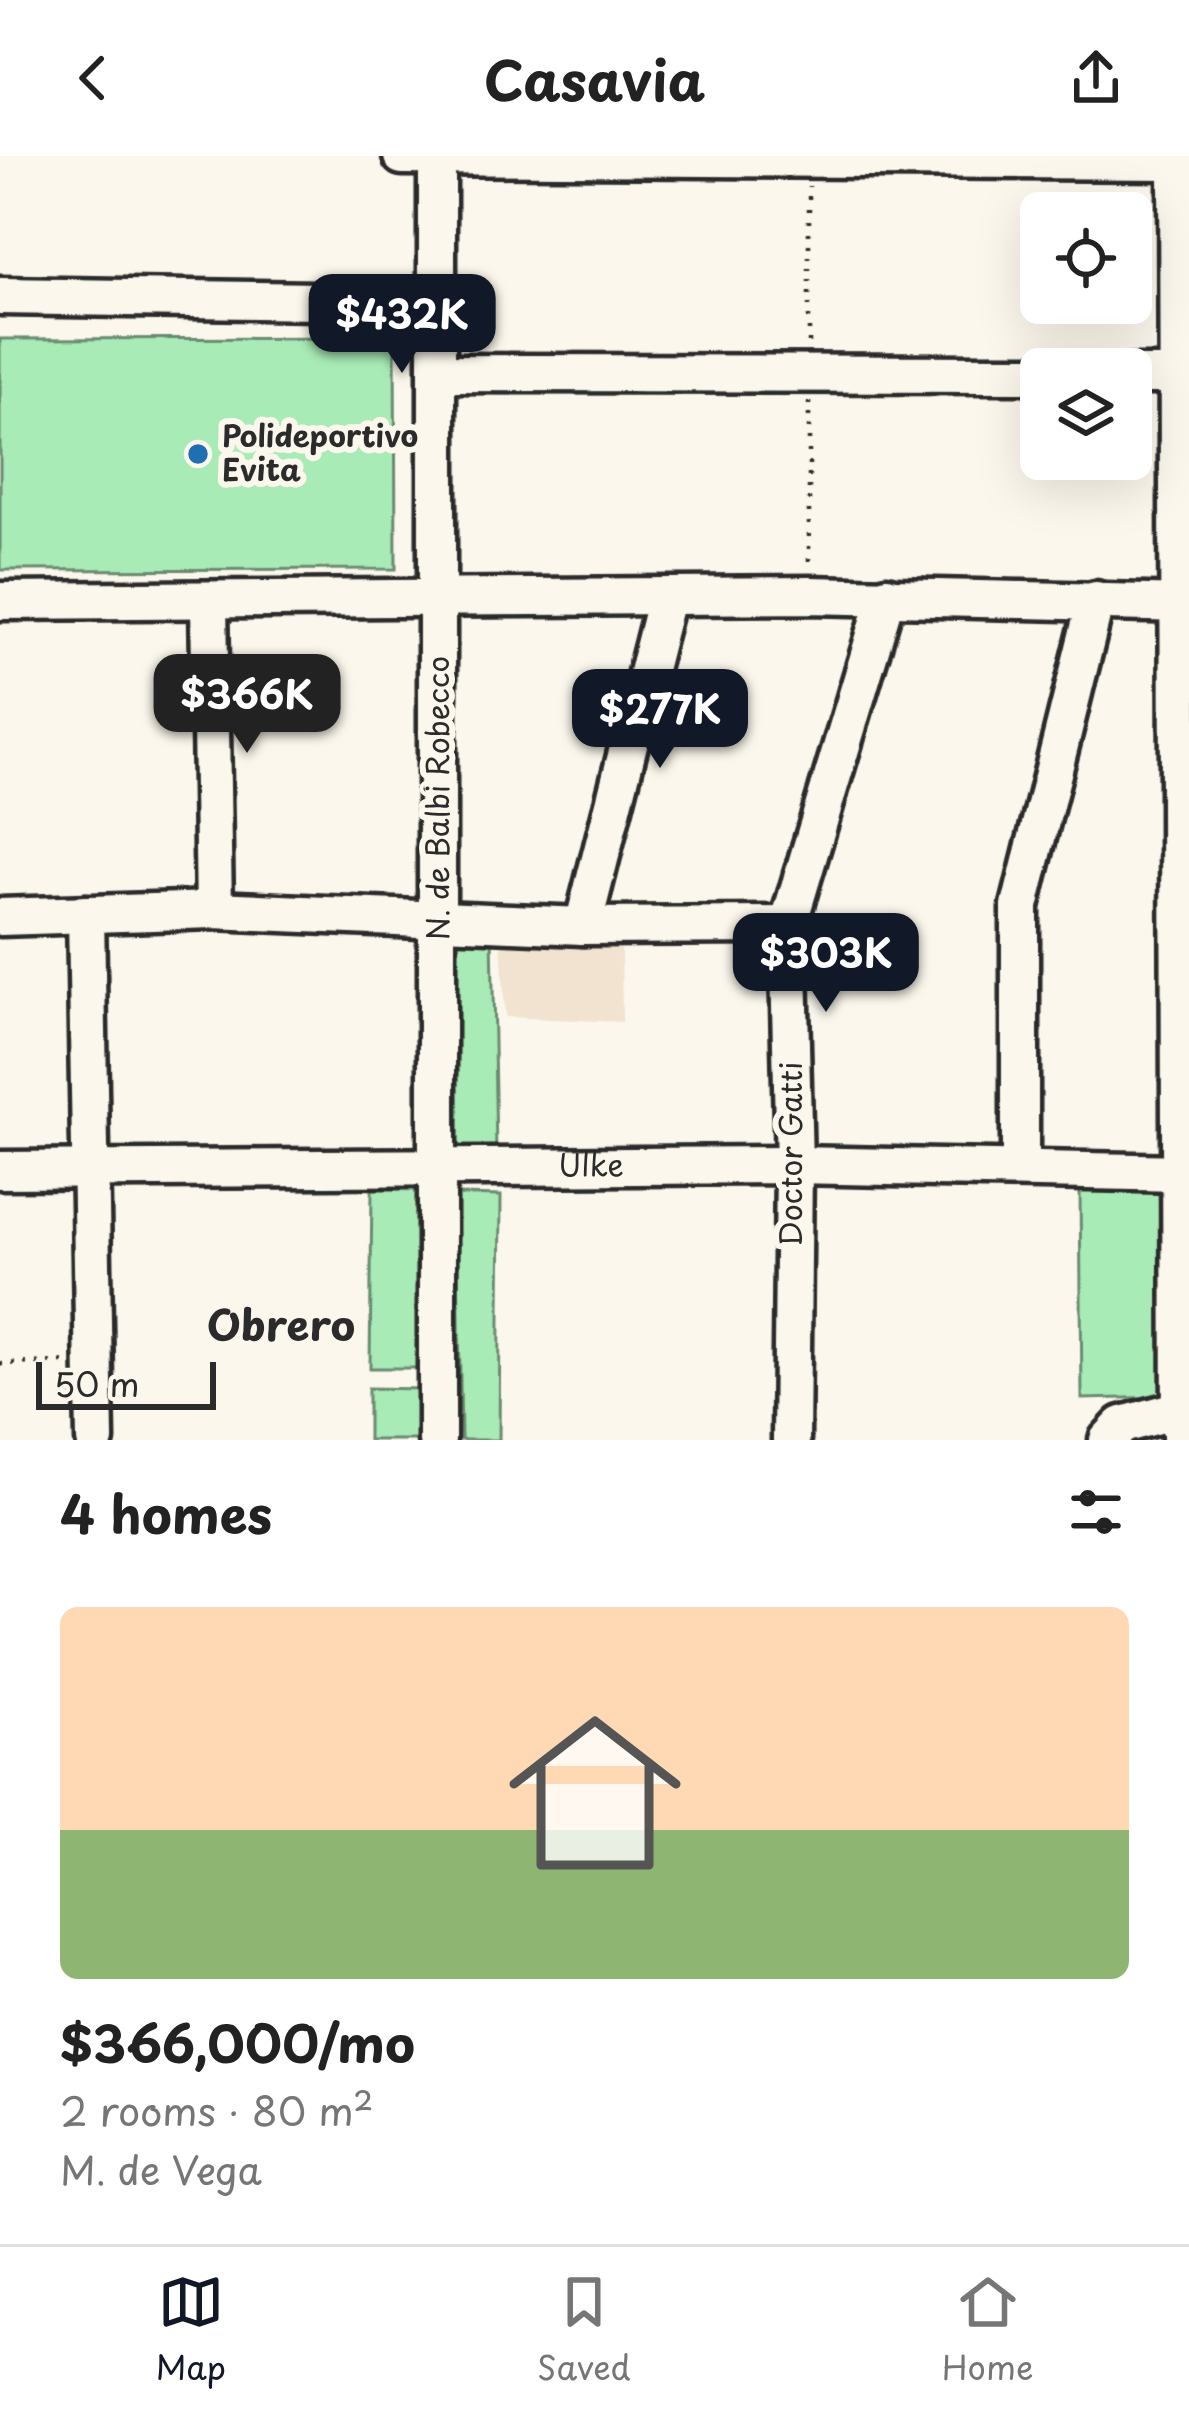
<!DOCTYPE html>
<html lang="en">
<head>
<meta charset="utf-8">
<style>
	:root { --surface:#fff; --page:#f6f6f6; --text:#222; --muted:#767676; --line:#e0e0e0; --accent:#111827 }
	body { margin:0; font-family:"Playpen Sans",sans-serif; background:var(--page); color:var(--text); height:100vh; display:flex; flex-direction:column; font-size:45px; white-space:nowrap }
	* { box-sizing:border-box; margin:0 }
	p { font-size:39px; color:var(--muted) }
	.icon { flex:none; width:66px; height:66px; fill:none; stroke:currentColor; stroke-width:2; stroke-linecap:round; stroke-linejoin:round }
	.map { position:relative; height:1284px; overflow:hidden }
	.drawer { display:flex; flex-direction:column; background:var(--surface); flex:1 }
	.drawer>* { flex:none }
	.fabs { position:absolute; left:1020px; top:36px; display:grid; gap:24px }
	.fabs a { display:grid; place-items:center; width:132px; height:132px; border-radius:18px; background:var(--surface); box-shadow:0 12px 48px #0002; font-size:60px }
	.scale { position:absolute; left:36px; bottom:30px; width:180px; box-sizing:border-box; padding-left:12px; border:6px solid #2b2b2b; border-top:0; font-size:33px; line-height:42px; white-space:nowrap; color:#2b2b2b; -webkit-text-stroke:9px #fbf7ec; paint-order:stroke }
	.price { position:absolute; translate:-50% -102px; padding:0 27px; border-radius:24px; background:var(--accent); color:#fff; font-size:39px; line-height:78px; filter:drop-shadow(0 3px 6px #0008) }
	.price::after { content:''; position:absolute; left:50%; top:72px; width:36px; height:27px; margin-left:-18px; background:inherit; clip-path:polygon(0 0,100% 0,50% 100%) }
	.price.current { background:#222; color:#fff }
	ul { padding:0; list-style:none }
	li { display:grid; align-content:center; gap:24px; height:636px; padding:0 60px }
	li+li { border-top:3px solid var(--line) }
	li span { display:grid; place-items:center; height:372px; border-radius:18px; color:#555 }
	li>.icon { margin-inline-start:auto }
	span .icon { width:216px; height:216px; fill:#fffc; stroke-width:1 }
	li b { font-size:51px }
	h2 { display:flex; justify-content:space-between; align-items:center; height:144px; padding:0 60px; font-size:51px }
	header { display:flex; justify-content:space-between; align-items:center; height:156px; padding:0 60px; background:var(--surface); font-size:54px; font-weight:700 }
	.tabs { display:flex; justify-content:space-around; align-items:center; height:168px; border-top:3px solid var(--line); background:var(--surface); font-size:33px; color:var(--muted) }
	.tabs a { display:grid; justify-items:center; gap:6px }
	.tabs .current { color:var(--accent) }
	.map>svg:first-child { display:block }
	.built { fill:#f1e3cf }
	.green { fill:#a8ebb6; stroke:#6a8b70; stroke-width:3 }
	.lines { fill:none; stroke-linecap:round; stroke-linejoin:round }
	.minor-casing { stroke:#2b2b2b; stroke-width:45 }
	.path { stroke:#2b2b2b; stroke-width:4.5; stroke-dasharray:3 9; stroke-linecap:butt }
	.minor { stroke:#fbf7ec; stroke-width:36 }
	.poi-dot { fill:#1f6fb2; stroke:#fbf7ec; stroke-width:4.5 }
	.labels { text-anchor:middle; stroke-width:12; stroke-linejoin:round; paint-order:stroke }
	.poi-label { font-size:30px; font-weight:bold; fill:#2b2b2b; stroke:#fbf7ec; text-anchor:start }
	.street-label { font-size:30px; fill:#2b2b2b; stroke:#fbf7ec }
	.district-label { font-size:42px; font-weight:bold; fill:#2b2b2b; stroke:#fbf7ec }
</style>
</head>
<body>
<header><svg class="icon" aria-label="back" viewBox="0 0 24 24"><path d="M15 5l-7 7 7 7"/></svg>Casavia<svg class="icon" aria-label="share" viewBox="0 0 24 24"><path d="M12 15V3M7 8l5-5 5 5M5 13v7h14v-7"/></svg></header>
<div class="map">
<svg width="1189" height="1284" viewBox="0 0 1189 1284">
	<rect width="100%" height="100%" fill="#fbf7ec"/>
	<filter id="ink" filterUnits="userSpaceOnUse"><feTurbulence type="fractalNoise" baseFrequency=".00833" numOctaves="2"/><feDisplacementMap in="SourceGraphic" scale="24" xChannelSelector="R" yChannelSelector="G"/><feConvolveMatrix kernelMatrix="1 2 1 2 8 2 1 2 1" color-interpolation-filters="sRGB"/></filter>
	<g filter="url(#ink)">
		<path class="built" d="M501 781 621 785 622 866 505 861Z"/>
		<path class="green" d="M395 182 396 413 0 414V183Z
			M454 777H492L496 997 453 999Z
			M1080 1032H1168L1167 1241 1082 1243Z
			M372 1033 422 1034 420 1212H370Z
			M457 1039 501 1040 499 1284H461Z
			M368 1232 421 1233V1284H368Z"/>
		<g class="lines">
			<g class="minor-casing">
				<g id="minor">
					<path d="M402 0 1177 5"/>
					<path d="M437 0V1284"/>
					<path d="M1177 0 1181 1284"/>
					<path d="M0 140 437 147"/>
					<path d="M438 217 1041 218"/>
					<path d="M1131 219H1179"/>
					<path d="M0 445 809 439 1189 448"/>
					<path d="M209 447 214 754"/>
					<path d="M86 758 95 1284"/>
					<path d="M0 761 214 754 583 770 788 769"/>
					<path d="M583 770 666 442"/>
					<path d="M1020 1012V750L1096 444"/>
					<path id="s1" d="M0 1014 794 1009 1183 1017"/>
					<path d="M791 1284 794 1009 788 769 887 439"/>
					<path d="M1108 1284 1122 1269 1181 1253"/>
				</g>
			</g>
			<path class="path" d="M809 187V30
				M809 246V409
				M0 1208 63 1206"/>
			<use href="#minor" class="minor"/>
		</g>
	</g>
	<circle class="poi-dot" cx="198" cy="298" r="12"/>
	<g class="labels">
		<g class="poi-label">
			<text x="222" y="291">Polideportivo<tspan x="222" dy="34">Evita</tspan></text>
		</g>
		<g class="street-label">
			<text transform="translate(439 642) rotate(-90)" y="10">N. de Balbi Robecco</text>
			<text transform="translate(792 998) rotate(-90)" y="10">Doctor Gatti</text>
			<text dy="10" stroke="none"><textPath href="#s1" startOffset="591">Ulke</textPath></text>
		</g>
		<g class="district-label">
			<text x="281" y="1185">Obrero</text>
		</g>
	</g>
</svg>
<div class="fabs">
<a><svg class="icon" aria-label="locate" viewBox="0 0 24 24"><circle cx="12" cy="12" r="6"/><path d="M12 2v4M12 18v4M2 12h4M18 12h4"/></svg></a>
<a><svg class="icon" aria-label="layers" viewBox="0 0 24 24"><path d="M12 4l9 5-9 5-9-5zM3 14l9 5 9-5"/></svg></a>
</div>
<div class="scale">50 m</div>
<b class="price" style="left:402px;top:220px">$432K</b>
<b class="price current" style="left:247px;top:600px">$366K</b>
<b class="price" style="left:660px;top:615px">$277K</b>
<b class="price" style="left:826px;top:859px">$303K</b>
</div>
<section class="drawer">
<h2>4 homes<svg class="icon" aria-label="filters" viewBox="0 0 24 24"><path d="M4 7h16M4 17h16"/><circle cx="9" cy="7" r="2"/><circle cx="15" cy="17" r="2"/></svg></h2>
<ul>
<li><span style="background:linear-gradient(#ffd9b3 60%,#8fb573 0)"><svg class="icon" aria-label="home" viewBox="0 0 24 24"><path d="M3 11l9-7 9 7M6 9v11h12V9"/></svg></span><div><b>$366,000/mo</b><p>2 rooms · 80 m²</p><p>M. de Vega</p></div></li>
</ul>
</section>
<nav class="tabs">
<a class="current"><svg class="icon" aria-label="map" viewBox="0 0 24 24"><path d="M3 6l6-2 6 2 6-2v14l-6 2-6-2-6 2zM9 4v14M15 6v14"/></svg>Map</a>
<a><svg class="icon" aria-label="saved" viewBox="0 0 24 24"><path d="M7 4h10v16l-5-4-5 4z"/></svg>Saved</a>
<a><svg class="icon" aria-label="home" viewBox="0 0 24 24"><path d="M3 11l9-7 9 7M6 9v11h12V9"/></svg>Home</a>
</nav>
</body>
</html>
